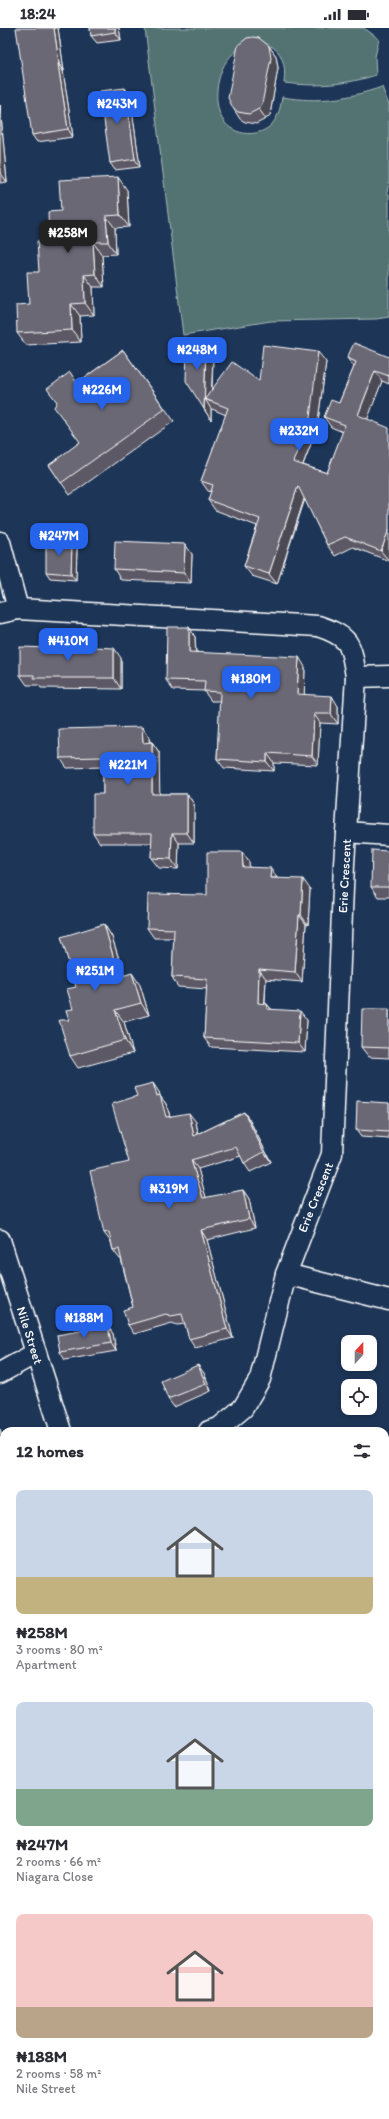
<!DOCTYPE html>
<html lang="en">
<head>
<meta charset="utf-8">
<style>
	:root { --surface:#fff; --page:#f7f7f7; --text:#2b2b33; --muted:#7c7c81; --accent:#2563eb }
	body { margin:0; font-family:Itim,sans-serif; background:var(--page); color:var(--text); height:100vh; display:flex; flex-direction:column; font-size:15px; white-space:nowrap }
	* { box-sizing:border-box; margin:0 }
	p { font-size:13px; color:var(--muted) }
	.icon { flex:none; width:22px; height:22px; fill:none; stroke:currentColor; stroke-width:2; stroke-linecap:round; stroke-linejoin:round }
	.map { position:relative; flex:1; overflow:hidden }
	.panel { position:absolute; left:0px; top:1399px; width:389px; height:692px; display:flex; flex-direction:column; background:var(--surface); border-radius:12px 12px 0 0; box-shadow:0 2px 6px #0003 }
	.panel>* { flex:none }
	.needle { width:26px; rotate:21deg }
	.buttons { position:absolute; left:341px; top:1307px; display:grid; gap:8px }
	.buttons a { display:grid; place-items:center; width:36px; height:36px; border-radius:8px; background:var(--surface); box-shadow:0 2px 6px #0003; font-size:20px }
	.price { position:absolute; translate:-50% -34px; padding:0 9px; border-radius:8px; background:var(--accent); color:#fff; font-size:13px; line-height:26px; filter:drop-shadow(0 1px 2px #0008) }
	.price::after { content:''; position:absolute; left:50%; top:24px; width:12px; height:9px; margin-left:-6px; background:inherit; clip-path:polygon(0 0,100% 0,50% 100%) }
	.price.current { background:#222; color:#fff }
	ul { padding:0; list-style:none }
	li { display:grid; align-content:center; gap:8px; height:212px; padding:0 16px }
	li span { display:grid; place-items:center; height:124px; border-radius:8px; color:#555 }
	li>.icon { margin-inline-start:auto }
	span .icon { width:72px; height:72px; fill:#fffc; stroke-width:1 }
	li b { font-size:17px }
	h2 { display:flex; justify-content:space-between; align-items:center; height:48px; padding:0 16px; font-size:17px }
	.status { display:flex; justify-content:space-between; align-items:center; height:28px; padding:0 20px; background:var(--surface); direction:ltr }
	.status svg { height:11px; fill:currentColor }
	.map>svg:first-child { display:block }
	.green { fill:#537372; stroke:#a9b9b8 }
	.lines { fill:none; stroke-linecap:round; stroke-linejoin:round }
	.street-casing { stroke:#fff; stroke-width:23 }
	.street { stroke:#1d3557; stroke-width:20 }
	.wall { fill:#5c5965; stroke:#fff }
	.shaded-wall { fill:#4b4852; stroke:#fff }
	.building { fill:#6b6775; stroke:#fff }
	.labels { text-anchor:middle; stroke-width:3; stroke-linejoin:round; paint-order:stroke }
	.street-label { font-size:13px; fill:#fff; stroke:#1d3557 }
</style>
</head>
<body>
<div class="status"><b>18:24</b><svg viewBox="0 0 49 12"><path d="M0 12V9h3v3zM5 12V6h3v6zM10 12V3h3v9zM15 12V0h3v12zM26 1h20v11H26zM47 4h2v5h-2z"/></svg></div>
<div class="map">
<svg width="389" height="2091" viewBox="0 0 389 2091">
	<rect width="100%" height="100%" fill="#1d3557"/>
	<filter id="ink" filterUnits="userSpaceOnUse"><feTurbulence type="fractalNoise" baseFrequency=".025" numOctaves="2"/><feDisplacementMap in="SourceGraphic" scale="8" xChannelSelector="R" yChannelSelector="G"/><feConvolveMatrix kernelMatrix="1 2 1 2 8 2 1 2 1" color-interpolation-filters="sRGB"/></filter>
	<g filter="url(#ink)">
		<path class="green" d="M145 0H364L379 11 375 29 376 47C345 57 316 59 284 55 292 0 229 5 219 51 215 65 216 84 225 95 238 110 265 109 275 92 279 86 281 77 282 69 320 75 346 71 382 59L389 77V154L387 165 389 166V289L376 291 271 293 183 307Z"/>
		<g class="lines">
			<g class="street-casing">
				<g id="street">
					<path d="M0 514 18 581"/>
					<path d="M0 585 18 581 318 598C351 609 351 616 356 649L344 836 332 1126 286 1246 260 1351 243 1380 219 1400 209 1403"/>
					<path d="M356 649 389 648"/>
					<path d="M346 804 389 807"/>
					<path id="s1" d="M0 1212 61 1403"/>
					<path d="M286 1246 389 1272"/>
					<path d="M0 1345 36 1325"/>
					<path d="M0 1583 4 1597"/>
					<path d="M0 1709 4 1708"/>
					<path d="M385 1763 389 1766"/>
					<path d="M385 1917 389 1919"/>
				</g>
			</g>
			<use href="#street" class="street"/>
		</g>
		<path class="wall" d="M58 0 64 43H63L73 109 37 114 32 107Z
			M90 0H119L121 12 97 15 91 8Z
			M269 18 276 28 278 40 270 87 266 91 256 96 245 94 240 91 233 80Z
			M125 60 130 68 140 139 115 142 110 135Z
			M0 77 7 154 0 155Z
			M127 162 129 199 115 200 116 226 102 227 104 259H93L94 287 80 288 81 314 26 317 17 305 29 276 49 213 61 183Z
			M206 319 213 329 212 361 259 353 326 334 317 400 303 437 327 445 343 404 331 399 324 389 339 375 354 339 347 330 389 329V356L382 353 367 391 389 533 353 519 335 528 327 517 305 471 277 556 252 548 244 538 257 498 215 482 208 472 211 464 208 463 201 453 226 387 212 381H211V392L204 381Z
			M123 322 174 393 70 467 49 437 80 415 77 355Z
			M77 520 76 552 50 550 46 544Z
			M192 526 191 555 121 552 114 541Z
			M189 599 195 609 196 624 305 639 304 667 338 678V696L320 695 318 737 274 735V743L224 740 217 731 220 673H211L204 663 173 662 166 652Z
			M121 630V661L41 660 39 657H27L20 647Z
			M149 709 150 714H152L159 724V766H187L194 776V815H179L178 841 159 840 151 830 152 815H100L93 805 103 766V739L67 740 60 730Z
			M389 823V869H378L371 859Z
			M242 824 249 834V839L277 850 310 861 308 897 306 896 302 954 266 951 265 975 267 976 271 981 307 992 305 1024 211 1019 204 1010 207 961 178 959 172 949 174 910H154L147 900 207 867Z
			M104 896 112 909 124 947 140 957 149 987 124 994 133 1025 78 1040 70 1028 69 992 73 981 76 959Z
			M389 981V1030L369 1029 361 1019Z
			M159 1064 160 1068 166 1076 170 1088 196 1094 198 1106 244 1084 250 1093 271 1134 250 1144 244 1135 241 1128 198 1141 206 1170 243 1162 249 1171 255 1200 207 1212 233 1310 195 1320 189 1311 185 1296 177 1297 172 1295 134 1306 128 1297 133 1279 121 1231H120L113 1222 111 1214 104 1205 129 1134 137 1068Z
			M389 1075V1111L361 1109 356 1102Z
			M108 1298 113 1306 116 1323 65 1332 60 1324Z
			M204 1345 211 1363 174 1379 168 1371Z
			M385 1514 389 1516V1626L385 1629Z
			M0 1763H4V1822L0 1823Z
			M219 2087H235L233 2091H228Z"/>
		<path class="shaded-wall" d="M54 0H58L64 43 59 35Z
			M115 0H119L121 12 115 4Z
			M269 18 276 28 278 40 270 87 266 91 259 81Z
			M58 36 63 43 73 109 68 101Z
			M125 60 130 68 140 139 135 131Z
			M0 77 7 154 0 144Z
			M118 149 127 162 129 199 120 187Z
			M106 188 115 200 116 226 108 214Z
			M93 214 102 227 104 259 95 246Z
			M84 247 93 259 94 287 85 275Z
			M71 276 80 288 81 314 72 302Z
			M206 319 213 329 211 374 205 371 211 381V392L204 381Z
			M318 324 326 334 317 400 300 444 293 434Z
			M375 343 382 353 365 398 358 387Z
			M298 458 305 468 277 556 269 546Z
			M389 501V533L381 523Z
			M72 514 77 520 76 552 71 546Z
			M185 516 192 526 191 555 184 545Z
			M189 599 195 609 196 633 189 624Z
			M114 620 121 630V661L114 650Z
			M299 629 305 639 304 676 297 666Z
			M332 668 338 678V696L331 686Z
			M314 686 320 695 318 737 312 728Z
			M142 699 149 709 150 725 143 715Z
			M152 714 159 724 160 776 152 766Z
			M267 725 274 735V743L267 734Z
			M187 766 194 776V815L187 805Z
			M172 805 179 815 178 841 171 831Z
			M242 824 249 834 250 849 243 839Z
			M271 840 277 850H270Z
			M303 851 310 861 308 897 301 887Z
			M299 887 306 896 302 954 295 944Z
			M104 896 112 909 128 961 119 949Z
			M259 941 266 951 264 985 258 975Z
			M132 945 140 957 149 987 141 975Z
			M267 976 274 985 267 981Z
			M115 982 124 994 133 1025 125 1012Z
			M300 983 307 992 305 1024 298 1015Z
			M153 1055 159 1064 160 1068 166 1076 173 1098 166 1089 157 1068Z
			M244 1084 250 1093 271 1134 264 1124Z
			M189 1085 196 1094 200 1118 194 1108Z
			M191 1132 198 1141 209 1180 203 1170Z
			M243 1162 249 1171 255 1200 249 1191Z
			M201 1202 207 1212 233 1310 227 1301Z
			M108 1298 113 1306 116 1323 111 1315Z
			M198 1337 204 1345 211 1363 206 1356Z
			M0 1401 4 1416V1433L0 1418Z
			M229 2087H235L233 2091H231Z
			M354 2087H362L365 2091H352Z"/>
		<path class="building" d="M16 0H54L59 35 58 36 68 101 32 107Z
			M90 0H115V4L91 8Z
			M253 9 259 10 269 18 271 30 262 76 259 81 249 86 238 84 233 80 228 70 238 17 247 10Z
			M125 60 135 131 110 135 100 63Z
			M118 149 120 187 106 188 108 214H93L95 246 84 247 85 275 71 276 72 302 17 305 16 277 29 276 27 244H39L37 213H49L48 184 61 183 59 152Z
			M354 315 389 329V348L375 343 358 387 389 400V501L381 523 345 509 327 517 298 458 269 546 244 538 260 491 208 472 213 457 201 453 228 380 205 371 232 334 259 353 263 317 318 324 310 390 293 434 327 445 345 397 324 389 331 372 339 375 356 334 347 330Z
			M187 318 206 319 204 381 186 353Z
			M123 322 165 381 61 455 49 437 80 414 54 379 57 374 47 361 70 344 77 355Z
			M115 513 185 516 184 545 114 541Z
			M46 514H72L71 546 46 544Z
			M167 599H189V624L299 629 297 666 332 668 331 686H314L312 728 267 725V734L217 731 220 664 204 663 205 653 166 652Z
			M54 617 114 620V650H34V647H20V619L53 620Z
			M142 699 143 715 152 714V766H187V805H172L171 831 151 830 152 805H93V766H103V729L60 730 59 701Z
			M372 822 389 823V859H371Z
			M207 824H242L243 839 271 840 270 850 303 851 301 887H299L295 944 259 941 258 975 267 976V981L300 983 298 1015 204 1010 207 951 172 949 174 901 147 900 148 866 207 867Z
			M104 896 119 949 132 945 141 975 115 982 125 1012 70 1028 59 992H69L66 982 73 981 67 961 76 959 61 909Z
			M362 981H389V1020L361 1019Z
			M153 1055 157 1068 160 1067 166 1089 189 1085 194 1108 244 1084 264 1124 244 1135 236 1119 191 1132 203 1170 243 1162 249 1191 201 1202 227 1301 189 1311 182 1286 171 1288 166 1286 128 1297 123 1282 133 1279 119 1221 113 1222 109 1204 104 1205 90 1143 129 1134 112 1076 137 1068 134 1060Z
			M357 1073 389 1075V1104L356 1102Z
			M108 1298 111 1315 60 1324 57 1307Z
			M198 1337 206 1356 168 1371 161 1353Z
			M0 1418 4 1433V1561L0 1548Z
			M385 1514 389 1516V1608L385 1611Z
			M0 1763H4V1808L0 1809Z
			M274 2087H354L352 2091H272Z"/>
	</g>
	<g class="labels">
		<g class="street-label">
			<text transform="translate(344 848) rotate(-87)" y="5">Erie Crescent</text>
			<text transform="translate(315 1169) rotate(-68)" y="5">Erie Crescent</text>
			<text dy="5" stroke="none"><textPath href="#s1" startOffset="100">Nile Street</textPath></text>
		</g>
	</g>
</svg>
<div class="buttons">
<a><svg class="needle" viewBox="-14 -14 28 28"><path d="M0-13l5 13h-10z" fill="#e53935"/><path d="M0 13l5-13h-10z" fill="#7c7c81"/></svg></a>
<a><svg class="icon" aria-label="locate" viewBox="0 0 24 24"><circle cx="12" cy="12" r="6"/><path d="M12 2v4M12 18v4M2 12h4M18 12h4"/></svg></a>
</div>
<b class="price" style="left:117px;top:97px">₦243M</b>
<b class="price current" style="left:68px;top:226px">₦258M</b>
<b class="price" style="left:197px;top:343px">₦248M</b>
<b class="price" style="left:102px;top:383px">₦226M</b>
<b class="price" style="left:299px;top:424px">₦232M</b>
<b class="price" style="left:59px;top:529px">₦247M</b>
<b class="price" style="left:68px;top:634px">₦410M</b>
<b class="price" style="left:251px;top:672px">₦180M</b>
<b class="price" style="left:128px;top:758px">₦221M</b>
<b class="price" style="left:95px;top:964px">₦251M</b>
<b class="price" style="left:169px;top:1182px">₦319M</b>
<b class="price" style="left:84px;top:1311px">₦188M</b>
<section class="panel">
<h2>12 homes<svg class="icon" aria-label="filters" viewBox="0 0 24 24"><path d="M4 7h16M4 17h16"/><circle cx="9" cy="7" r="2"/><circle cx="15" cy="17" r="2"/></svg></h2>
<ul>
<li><span style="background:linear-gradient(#c9d6e8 70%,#c2b280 0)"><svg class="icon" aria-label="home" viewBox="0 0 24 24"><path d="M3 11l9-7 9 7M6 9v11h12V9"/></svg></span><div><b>₦258M</b><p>3 rooms · 80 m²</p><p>Apartment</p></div></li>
<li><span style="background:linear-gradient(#c9d6e8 70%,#7fa58c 0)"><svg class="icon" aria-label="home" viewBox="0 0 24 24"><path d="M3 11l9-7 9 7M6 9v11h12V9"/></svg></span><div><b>₦247M</b><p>2 rooms · 66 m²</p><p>Niagara Close</p></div></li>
<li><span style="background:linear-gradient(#f6c9c9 75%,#b9a48a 0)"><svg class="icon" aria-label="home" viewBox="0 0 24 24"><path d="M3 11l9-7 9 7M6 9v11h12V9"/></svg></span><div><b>₦188M</b><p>2 rooms · 58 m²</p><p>Nile Street</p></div></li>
</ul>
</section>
</div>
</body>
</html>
